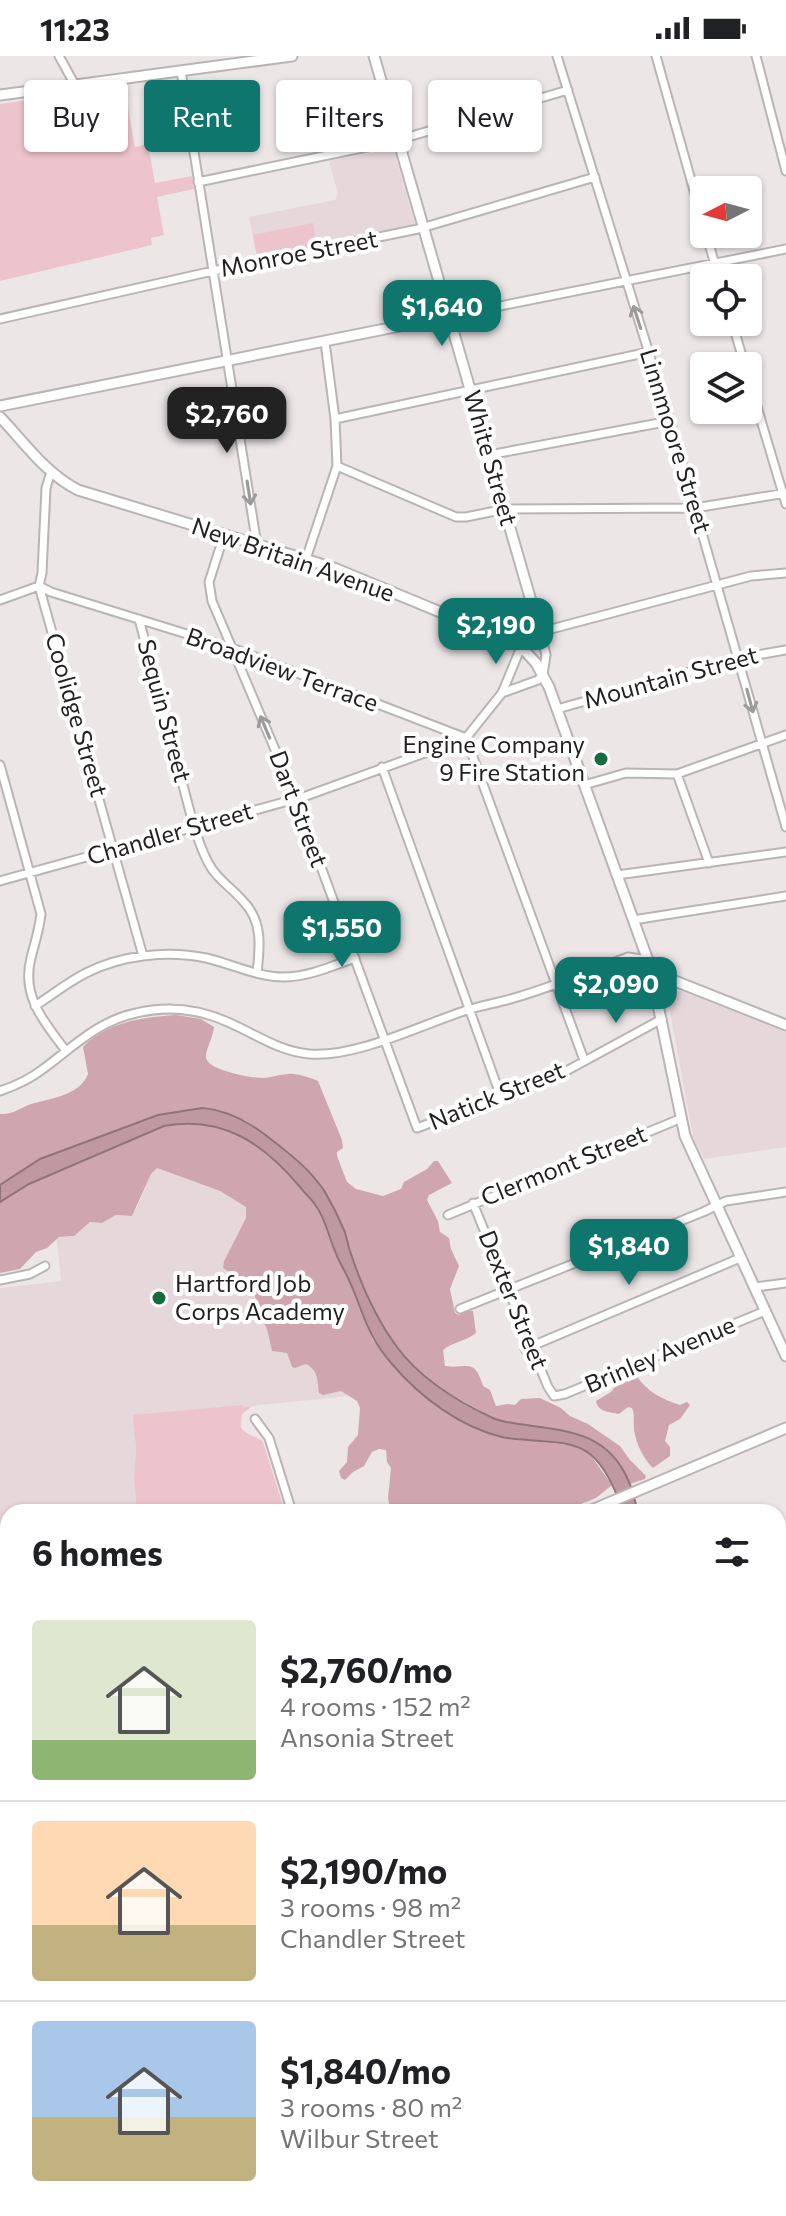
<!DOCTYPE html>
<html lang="en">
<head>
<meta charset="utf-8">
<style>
	:root { --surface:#fff; --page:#f2f2f2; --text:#202124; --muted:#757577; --line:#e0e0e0; --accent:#0f766e }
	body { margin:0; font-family:Commissioner,sans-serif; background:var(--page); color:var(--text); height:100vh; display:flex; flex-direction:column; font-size:30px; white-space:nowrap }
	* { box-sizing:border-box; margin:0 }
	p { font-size:26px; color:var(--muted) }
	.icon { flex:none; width:44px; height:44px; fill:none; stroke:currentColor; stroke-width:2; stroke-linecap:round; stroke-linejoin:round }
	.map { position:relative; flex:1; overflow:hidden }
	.sheet { position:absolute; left:0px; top:1448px; width:786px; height:712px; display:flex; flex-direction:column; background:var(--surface); border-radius:24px 24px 0 0; box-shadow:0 2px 6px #0004 }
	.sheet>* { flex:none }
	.banner { position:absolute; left:24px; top:24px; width:738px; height:72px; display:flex; gap:16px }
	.needle { width:52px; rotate:264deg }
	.controls { position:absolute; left:690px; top:120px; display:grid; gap:16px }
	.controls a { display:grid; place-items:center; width:72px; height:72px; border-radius:8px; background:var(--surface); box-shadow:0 2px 6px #0004; font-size:40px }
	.price { position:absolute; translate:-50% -68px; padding:0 18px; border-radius:16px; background:var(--accent); color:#fff; font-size:26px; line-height:52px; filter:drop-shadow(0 2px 4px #0008) }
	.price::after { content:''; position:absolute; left:50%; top:48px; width:24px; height:18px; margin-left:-12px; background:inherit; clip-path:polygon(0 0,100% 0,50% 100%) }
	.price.active { background:#222; color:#fff }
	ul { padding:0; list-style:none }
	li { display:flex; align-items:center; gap:24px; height:200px; padding:0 32px }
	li+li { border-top:2px solid var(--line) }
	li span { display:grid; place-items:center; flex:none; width:224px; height:160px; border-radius:8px; color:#555 }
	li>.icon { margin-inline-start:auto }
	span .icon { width:96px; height:96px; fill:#fffc; stroke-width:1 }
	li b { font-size:34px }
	h2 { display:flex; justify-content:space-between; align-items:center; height:96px; padding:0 32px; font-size:34px }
	.tag { padding:0 28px; border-radius:8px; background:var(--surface); box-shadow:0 2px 6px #0004; font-size:28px; line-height:72px }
	.tag.active { background:var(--accent); color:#fff }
	.status { display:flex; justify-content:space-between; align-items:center; height:56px; padding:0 40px; background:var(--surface); direction:ltr }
	.status svg { height:22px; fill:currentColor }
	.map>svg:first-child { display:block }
	.built { fill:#e6d7da }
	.green { fill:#edc4cc }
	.forest { fill:#cfa6af }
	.water { fill:#c098a0; stroke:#91747a; stroke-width:2 }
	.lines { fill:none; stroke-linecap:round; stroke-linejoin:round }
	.street-casing { stroke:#bab4b5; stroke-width:11 }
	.secondary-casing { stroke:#bab4b5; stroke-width:13 }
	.street { stroke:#fff; stroke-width:7 }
	.secondary { stroke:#fff; stroke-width:9 }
	.rail { stroke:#373435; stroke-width:2; stroke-dasharray:12 6; stroke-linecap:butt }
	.oneway { stroke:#9c9a9b }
	.poi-dot { fill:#176c3e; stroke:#fff; stroke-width:3 }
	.labels { text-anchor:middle; stroke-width:8; stroke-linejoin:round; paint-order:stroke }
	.street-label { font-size:24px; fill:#221f20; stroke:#fff }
	.poi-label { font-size:24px; fill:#221f20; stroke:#fff; text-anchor:end }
</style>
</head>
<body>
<div class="status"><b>11:23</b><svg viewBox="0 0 49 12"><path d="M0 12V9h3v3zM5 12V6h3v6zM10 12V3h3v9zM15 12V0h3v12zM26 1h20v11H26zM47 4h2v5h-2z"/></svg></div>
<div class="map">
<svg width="786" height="2160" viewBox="0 0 786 2160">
	<rect width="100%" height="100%" fill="#ece6e7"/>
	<path class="built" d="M393 93 415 168 257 200 249 161 335 144 338 138 329 105Z
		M677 935H682L786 976V1091L704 1103 693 1080 668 945 671 938Z
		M157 1112 220 1135 246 1151V1162L224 1205 223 1212 253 1233 260 1259 267 1273 272 1295 287 1297 290 1307 306 1308 313 1312 318 1322V1333L330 1337 342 1335 348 1340 134 1362 136 1392 134 1423 137 1456H8V1604L0 1603V1232L61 1225 57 1184 59 1181H71L90 1166 102 1167 116 1159 128 1160 136 1154 151 1118Z
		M778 1536 786 1549V2056L778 2053Z
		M0 1616H8V1732L0 1729Z
		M178 2152H389L390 2160H178Z"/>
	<path class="green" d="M124 31 135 91 148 88 155 127 192 120 194 133 157 141 164 179 151 182 152 189 0 225V48Z
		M313 167 316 188 257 200 253 179Z
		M243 1349 242 1351 252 1350 242 1358 241 1371C247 1381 256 1379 263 1386L285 1456H137L134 1423 136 1392 133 1359Z"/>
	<path class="forest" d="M176 959 201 963 214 971C213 982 206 992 206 1001 206 1014 251 1022 262 1022 273 1022 283 1017 294 1018 302 1019 311 1022 318 1025L342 1084 343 1092 337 1096V1100L347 1126 356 1133 383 1140 401 1133 404 1126 427 1113 434 1105H438L452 1127 429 1139 427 1144 438 1165 440 1176 449 1182 451 1193 459 1210 450 1233 455 1257 459 1259 468 1254 473 1255 476 1277C466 1285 453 1286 443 1294L445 1310C466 1314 474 1300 483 1330L490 1334 496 1350 508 1348 515 1349 521 1343 540 1342 561 1352 570 1360 588 1368 620 1390 630 1404 646 1420 645 1423 630 1428C603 1369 561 1375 506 1366L495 1363 432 1328 412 1309 394 1288 375 1256 350 1198 344 1175 322 1132 290 1097 245 1064 209 1053 158 1059 40 1103 0 1129V1058C12 1059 20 1052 31 1048 51 1042 79 1040 88 1018L83 991C107 966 143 961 176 959Z
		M175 1068 209 1069 232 1075 243 1079 284 1111 319 1154 373 1284 402 1320 426 1341 459 1364 488 1376 503 1381 575 1390 589 1397 612 1429 596 1442 561 1456H391L388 1442 391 1412 387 1406 386 1394 379 1393 372 1396 364 1410 353 1416 345 1424 341 1422 339 1415 347 1406 348 1391 358 1379 360 1352 357 1345 341 1335 323 1339 319 1337C317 1325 319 1315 306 1308L295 1312 292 1311 287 1297 272 1295 267 1273 260 1259 253 1233 223 1212 224 1205 246 1162V1151L220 1135 157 1112 151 1118 132 1160 116 1159 102 1167 90 1166 74 1180 59 1181 47 1192 36 1196 20 1213 0 1217V1146L25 1129 78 1108 156 1073Z
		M631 1319H636C647 1336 662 1343 680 1349L687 1346 690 1349 680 1363 669 1369 665 1385 670 1391V1400L653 1412C644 1404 634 1384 634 1371 633 1364 635 1359 632 1352L628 1351 619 1358C609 1356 598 1356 596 1345L611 1336 620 1324Z"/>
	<path class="water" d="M202 1052C227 1054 248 1065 268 1081 289 1097 310 1113 325 1136 332 1148 339 1162 344 1174 347 1182 348 1190 351 1198 362 1231 377 1264 397 1291 421 1324 458 1346 495 1363L506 1366C556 1375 606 1370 629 1426 633 1435 635 1446 638 1456H624C616 1437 607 1412 590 1398 569 1381 528 1387 502 1381 460 1371 420 1341 392 1308 365 1277 364 1256 348 1222 344 1213 338 1204 335 1195 329 1181 325 1162 316 1150 312 1143 305 1138 300 1131 264 1088 223 1059 164 1070L29 1128 0 1146V1129L40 1103 158 1059Z"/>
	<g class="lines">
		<g class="street-casing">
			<path id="street" d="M59 0 75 29
				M557 0 670 365 786 771
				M656 0 704 170
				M756 0 786 115
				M181 15 257 489
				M198 126 391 86 568 34
				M706 178 719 222
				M450 260 786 193
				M0 263 213 215 418 173 595 121
				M732 266 745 310
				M748 321 786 448
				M335 363 649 296
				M489 399 670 365
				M337 410 456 461H466L505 453 695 452 786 437
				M51 416 46 432 42 517 39 530 143 900
				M224 479 209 526 212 545 296 743 417 1072 557 1020 662 963
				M306 503 337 410 335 363 325 286
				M0 544 39 530 51 536 232 592 466 682 584 1004
				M139 563 194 771C199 785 203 800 212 813 220 825 233 833 243 845 263 865 260 891 257 917
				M502 637 538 624 543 619 546 599 540 576 751 520 786 517
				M557 653 739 602 786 594
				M0 709 41 858C39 875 35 886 31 902 21 940 44 966 66 995
				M382 711 501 1041
				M677 718 709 807
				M584 729 626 717 677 718 786 679
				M617 819 786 796
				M0 825 306 740 466 682 502 637 521 591
				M633 864 786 840
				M620 904 627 909 650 910
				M35 950C52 939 68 926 86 917 121 899 168 894 206 902 232 908 257 921 284 921 308 921 332 910 355 902
				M0 1035C15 1030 30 1023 43 1013 73 991 98 965 136 957 169 949 200 953 230 967 257 979 279 995 309 998 356 1002 421 969 467 954 482 949 498 947 514 942 552 931 591 915 628 901L642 903 648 909
				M473 1147 548 1331 554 1340 565 1338 765 1255
				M448 1159 682 1062
				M0 1224 30 1218 45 1210
				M755 1231 786 1227
				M460 1253 703 1156 726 1145 786 1136
				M525 1293 740 1202
				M255 1363 269 1382 292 1456
				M778 1748 786 1745
				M0 1987 8 1985"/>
		</g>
		<g class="secondary-casing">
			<path id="secondary" d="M374 0 540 576 528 579 521 591
				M0 39 292 0
				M0 350 450 260
				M0 361C24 386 46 418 78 434L334 512 515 587 525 595 536 607 549 631 650 910 685 1080 786 1300
				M650 910 670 923 786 969
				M587 1456 786 1372
				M0 1611 8 1612
				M0 1821 8 1824
				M393 2152V2160
				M403 2152V2160
				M764 2152 786 2160"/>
		</g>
		<use href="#street" class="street"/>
		<use href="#secondary" class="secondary"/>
		<path class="rail" d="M0 1722 8 1726
			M778 2068 786 2072"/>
	</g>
	<defs><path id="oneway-shaft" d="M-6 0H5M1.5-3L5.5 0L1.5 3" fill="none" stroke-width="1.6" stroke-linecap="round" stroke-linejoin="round" transform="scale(2)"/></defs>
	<g class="oneway">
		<use href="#oneway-shaft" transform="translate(637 261) rotate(-108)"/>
		<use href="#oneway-shaft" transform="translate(249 437) rotate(81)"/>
		<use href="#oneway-shaft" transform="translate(750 645) rotate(75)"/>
		<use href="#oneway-shaft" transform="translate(265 671) rotate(-113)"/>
	</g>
	<g class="poi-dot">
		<circle cx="601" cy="703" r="8"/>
		<circle cx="159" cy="1242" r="8"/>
	</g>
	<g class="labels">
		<g class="street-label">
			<text transform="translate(299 198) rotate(-11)" y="8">Monroe Street</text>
			<text transform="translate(675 385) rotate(73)" y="8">Linnmoore Street</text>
			<text transform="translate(490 402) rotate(74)" y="8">White Street</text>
			<text transform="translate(293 504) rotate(19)" y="8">New Britain Avenue</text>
			<text transform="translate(282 614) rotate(20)" y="8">Broadview Terrace</text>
			<text transform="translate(671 622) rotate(-15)" y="8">Mountain Street</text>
			<text transform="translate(164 655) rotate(75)" y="8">Sequin Street</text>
			<text transform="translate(76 659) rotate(74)" y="8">Coolidge Street</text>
			<text transform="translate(298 753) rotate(69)" y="8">Dart Street</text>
			<text transform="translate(170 778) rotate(-16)" y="8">Chandler Street</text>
			<text transform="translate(497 1040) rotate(-22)" y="8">Natick Street</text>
			<text transform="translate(564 1110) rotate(-22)" y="8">Clermont Street</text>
			<text transform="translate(513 1244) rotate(68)" y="8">Dexter Street</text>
			<text transform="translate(660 1299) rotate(-23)" y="8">Brinley Avenue</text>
		</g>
		<g class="poi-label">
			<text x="585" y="697">Engine Company<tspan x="585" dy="28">9 Fire Station</tspan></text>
			<text x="175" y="1236" text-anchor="start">Hartford Job<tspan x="175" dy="28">Corps Academy</tspan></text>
		</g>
	</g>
</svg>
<div class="controls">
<a><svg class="needle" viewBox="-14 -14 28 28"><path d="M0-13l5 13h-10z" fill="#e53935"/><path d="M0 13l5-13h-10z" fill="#757577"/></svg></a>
<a><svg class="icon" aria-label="locate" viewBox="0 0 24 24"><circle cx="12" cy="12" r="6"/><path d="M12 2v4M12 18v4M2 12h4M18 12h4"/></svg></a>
<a><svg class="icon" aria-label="layers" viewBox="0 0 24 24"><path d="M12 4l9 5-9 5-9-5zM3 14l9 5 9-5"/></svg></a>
</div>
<b class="price" style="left:442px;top:292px">$1,640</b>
<b class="price active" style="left:227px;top:399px">$2,760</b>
<b class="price" style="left:496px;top:610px">$2,190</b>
<b class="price" style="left:342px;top:913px">$1,550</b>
<b class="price" style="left:616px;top:969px">$2,090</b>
<b class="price" style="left:629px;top:1231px">$1,840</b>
<div class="banner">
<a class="tag">Buy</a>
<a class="tag active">Rent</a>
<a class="tag">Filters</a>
<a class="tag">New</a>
</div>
<section class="sheet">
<h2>6 homes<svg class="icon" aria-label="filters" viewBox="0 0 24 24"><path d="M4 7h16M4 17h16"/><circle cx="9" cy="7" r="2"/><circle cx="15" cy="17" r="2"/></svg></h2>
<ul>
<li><span style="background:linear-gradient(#dfe7d0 75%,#8fb573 0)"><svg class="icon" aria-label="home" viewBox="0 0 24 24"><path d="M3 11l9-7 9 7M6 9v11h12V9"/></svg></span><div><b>$2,760/mo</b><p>4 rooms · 152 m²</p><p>Ansonia Street</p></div></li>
<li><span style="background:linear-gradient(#ffd9b3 65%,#c2b280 0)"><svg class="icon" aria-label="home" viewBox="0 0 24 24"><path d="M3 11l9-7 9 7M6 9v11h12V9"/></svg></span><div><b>$2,190/mo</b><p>3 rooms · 98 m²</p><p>Chandler Street</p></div></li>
<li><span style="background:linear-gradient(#a9c7e8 60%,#c2b280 0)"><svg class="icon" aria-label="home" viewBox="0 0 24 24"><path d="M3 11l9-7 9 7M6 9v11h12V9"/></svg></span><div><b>$1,840/mo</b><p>3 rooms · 80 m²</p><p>Wilbur Street</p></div></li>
</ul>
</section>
</div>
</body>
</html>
